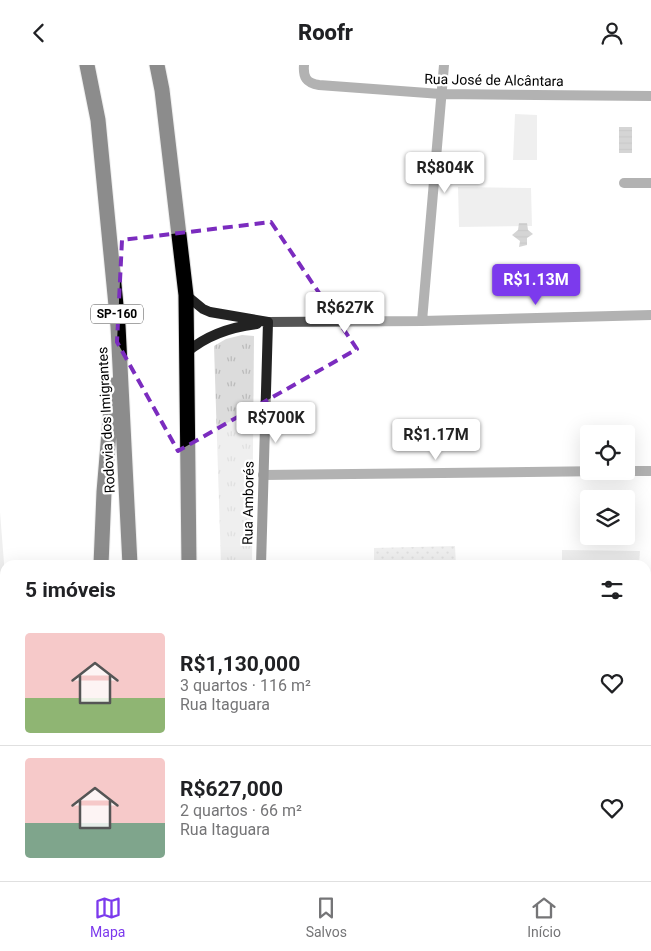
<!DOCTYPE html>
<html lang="pt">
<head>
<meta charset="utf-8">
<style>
	:root { --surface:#fff; --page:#f2f2f2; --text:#202124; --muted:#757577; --line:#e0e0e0; --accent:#7c3aed }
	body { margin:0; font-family:Roboto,sans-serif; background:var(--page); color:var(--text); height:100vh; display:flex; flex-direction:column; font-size:19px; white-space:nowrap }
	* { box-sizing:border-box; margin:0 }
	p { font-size:16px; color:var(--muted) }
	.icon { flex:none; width:28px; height:28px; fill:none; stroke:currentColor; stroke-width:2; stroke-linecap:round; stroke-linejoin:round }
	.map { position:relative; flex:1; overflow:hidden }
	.side { position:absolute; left:0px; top:495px; width:651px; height:321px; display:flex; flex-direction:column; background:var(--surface); border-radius:15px 15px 0 0; box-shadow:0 5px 20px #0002 }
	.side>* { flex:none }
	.tools { position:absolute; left:580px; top:360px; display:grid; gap:10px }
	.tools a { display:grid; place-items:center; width:55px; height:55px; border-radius:5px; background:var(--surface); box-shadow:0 5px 20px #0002; font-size:25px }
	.price { position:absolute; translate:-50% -42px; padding:0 11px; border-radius:5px; background:#fff; color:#222; font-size:16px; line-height:32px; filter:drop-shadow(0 1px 2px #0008) }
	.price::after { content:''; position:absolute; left:50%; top:30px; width:15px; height:11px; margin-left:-8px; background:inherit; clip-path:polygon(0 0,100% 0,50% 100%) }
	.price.current { background:var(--accent); color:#fff }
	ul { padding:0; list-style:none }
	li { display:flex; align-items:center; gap:15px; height:125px; padding:0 25px }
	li+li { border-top:1px solid var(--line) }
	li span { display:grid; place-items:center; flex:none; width:140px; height:100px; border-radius:5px; color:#555 }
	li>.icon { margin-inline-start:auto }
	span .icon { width:60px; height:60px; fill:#fffc; stroke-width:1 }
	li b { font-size:21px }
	h2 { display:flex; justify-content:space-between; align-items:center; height:60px; padding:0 25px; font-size:21px }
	header { display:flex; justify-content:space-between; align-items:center; height:65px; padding:0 25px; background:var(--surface); font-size:22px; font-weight:800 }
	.menu { display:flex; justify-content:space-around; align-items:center; height:70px; border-top:1px solid var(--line); background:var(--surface); font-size:14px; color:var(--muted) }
	.menu a { display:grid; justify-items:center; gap:2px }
	.menu .current { color:var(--accent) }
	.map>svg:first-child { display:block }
	.grass { fill:url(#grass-dots) }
	.park { fill:url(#park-tufts) }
	.garden { fill:#dcdcdc }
	.water { fill:url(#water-rules) }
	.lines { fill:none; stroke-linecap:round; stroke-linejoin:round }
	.highway-casing { stroke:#dbdbdb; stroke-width:17 }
	.lane { stroke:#555; stroke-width:10 }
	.street { stroke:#555; stroke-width:10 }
	.secondary { stroke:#222; stroke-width:10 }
	.highway { stroke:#000; stroke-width:15 }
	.marked { fill:none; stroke:#7b2cbf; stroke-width:4; stroke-dasharray:10 6; stroke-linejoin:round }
	.labels { text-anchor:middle; stroke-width:4.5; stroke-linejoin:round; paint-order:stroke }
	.shield { fill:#fff; stroke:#4c4c4c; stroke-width:1 }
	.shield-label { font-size:12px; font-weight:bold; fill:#000 }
	.street-label { font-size:14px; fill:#000; stroke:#fff }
</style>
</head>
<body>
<header><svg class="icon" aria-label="back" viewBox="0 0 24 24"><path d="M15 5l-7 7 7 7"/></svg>Roofr<svg class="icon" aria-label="person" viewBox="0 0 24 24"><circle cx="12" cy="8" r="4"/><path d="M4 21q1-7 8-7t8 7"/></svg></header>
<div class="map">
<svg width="651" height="816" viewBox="0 0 651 816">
	<defs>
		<pattern id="grass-dots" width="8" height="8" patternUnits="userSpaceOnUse" patternTransform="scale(1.25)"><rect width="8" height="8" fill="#dcdcdc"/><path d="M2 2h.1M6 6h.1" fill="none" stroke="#bbb" stroke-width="1.8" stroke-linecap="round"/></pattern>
		<pattern id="park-tufts" width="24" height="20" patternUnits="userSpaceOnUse" patternTransform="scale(1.25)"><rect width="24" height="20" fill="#dcdcdc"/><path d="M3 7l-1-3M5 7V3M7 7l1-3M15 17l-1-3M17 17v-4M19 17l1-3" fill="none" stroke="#bbb"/></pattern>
		<pattern id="water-rules" width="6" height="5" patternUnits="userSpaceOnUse" patternTransform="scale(1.25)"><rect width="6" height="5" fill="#a3a3a3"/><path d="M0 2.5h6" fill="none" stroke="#8b8b8b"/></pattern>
	</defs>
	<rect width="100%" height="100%" fill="#fff"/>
	<path class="grass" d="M455 481 456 500H374V483Z
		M93 811H116V816H92Z"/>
	<path class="park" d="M242 270 254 271 252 500H221L214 281 226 274Z"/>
	<path class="garden" d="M515 49 537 50V95H513Z
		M458 122 531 123 532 161 459 162Z
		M0 447 5 511V709L0 721Z
		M562 485 640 486 639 500H562Z"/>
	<path class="water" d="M619 62H632V88H619Z
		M519 158H527L528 165 533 169 527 173V180L519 182 520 176 512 170 518 165Z"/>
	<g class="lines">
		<g class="highway-casing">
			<path id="highway" d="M87 0 98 55 118 261 130 500
				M157 0 162 25 186 230 189 500
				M101 500 104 427 113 320
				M139 811V816
				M202 811V816
				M69 816 72 811"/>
		</g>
		<path class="lane" d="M624 118H651"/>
		<path class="street" d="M304 0C303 12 306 18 319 20L441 29 651 31
			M422 256 444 0
			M268 257 422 256 651 250
			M626 406H651
			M263 410 609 406
			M646 754H651
			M264 811V816
			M536 811V816"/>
		<path class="secondary" d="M186 230 203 244 210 247 268 257
			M187 287C207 270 231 262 257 259
			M261 500 268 257
			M646 545 651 546"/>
		<use href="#highway" class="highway"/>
	</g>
	<path d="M0 0H651V816H0ZM271 157 357 284 178 386 117 277 122 175Z" fill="#fff" fill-opacity=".55" fill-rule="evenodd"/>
	<path class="marked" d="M271 157 357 284 178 386 117 277 122 175Z"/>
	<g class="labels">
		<rect class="shield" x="91" y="239.5" width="52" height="19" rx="4"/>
		<g class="shield-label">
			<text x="117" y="253">SP-160</text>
		</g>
		<g class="street-label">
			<text transform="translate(494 15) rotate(1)" y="5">Rua José de Alcântara</text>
			<text transform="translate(106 355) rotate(-93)" y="5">Rodovia dos Imigrantes</text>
			<text transform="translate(248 438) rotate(-89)" y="5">Rua Amborés</text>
		</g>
	</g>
</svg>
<div class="tools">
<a><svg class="icon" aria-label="locate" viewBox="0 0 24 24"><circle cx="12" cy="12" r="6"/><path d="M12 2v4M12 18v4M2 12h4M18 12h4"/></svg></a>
<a><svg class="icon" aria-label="layers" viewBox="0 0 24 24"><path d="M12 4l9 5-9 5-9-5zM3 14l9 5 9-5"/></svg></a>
</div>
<b class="price" style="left:445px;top:129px">R$804K</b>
<b class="price current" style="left:536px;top:241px">R$1.13M</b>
<b class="price" style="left:345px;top:269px">R$627K</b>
<b class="price" style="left:276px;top:379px">R$700K</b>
<b class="price" style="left:436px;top:396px">R$1.17M</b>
<section class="side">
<h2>5 imóveis<svg class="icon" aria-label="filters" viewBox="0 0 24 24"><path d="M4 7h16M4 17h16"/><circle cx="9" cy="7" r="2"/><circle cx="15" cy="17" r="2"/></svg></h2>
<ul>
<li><span style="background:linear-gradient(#f6c9c9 65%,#8fb573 0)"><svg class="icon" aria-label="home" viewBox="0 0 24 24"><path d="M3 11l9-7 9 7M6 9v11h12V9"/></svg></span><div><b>R$1,130,000</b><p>3 quartos · 116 m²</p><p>Rua Itaguara</p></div><svg class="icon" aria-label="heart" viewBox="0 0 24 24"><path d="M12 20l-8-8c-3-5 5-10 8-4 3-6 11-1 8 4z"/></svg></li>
<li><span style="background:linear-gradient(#f6c9c9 65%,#7fa58c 0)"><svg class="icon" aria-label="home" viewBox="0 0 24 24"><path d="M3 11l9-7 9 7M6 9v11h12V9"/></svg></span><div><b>R$627,000</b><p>2 quartos · 66 m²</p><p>Rua Itaguara</p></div><svg class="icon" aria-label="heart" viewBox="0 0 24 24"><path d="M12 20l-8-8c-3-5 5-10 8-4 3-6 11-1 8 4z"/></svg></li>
</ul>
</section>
</div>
<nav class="menu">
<a class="current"><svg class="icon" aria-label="map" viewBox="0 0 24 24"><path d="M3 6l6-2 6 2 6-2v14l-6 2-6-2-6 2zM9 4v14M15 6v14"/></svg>Mapa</a>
<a><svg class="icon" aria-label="saved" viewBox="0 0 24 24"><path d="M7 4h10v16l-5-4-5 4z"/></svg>Salvos</a>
<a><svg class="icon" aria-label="home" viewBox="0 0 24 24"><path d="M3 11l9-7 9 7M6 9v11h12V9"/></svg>Início</a>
</nav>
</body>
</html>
